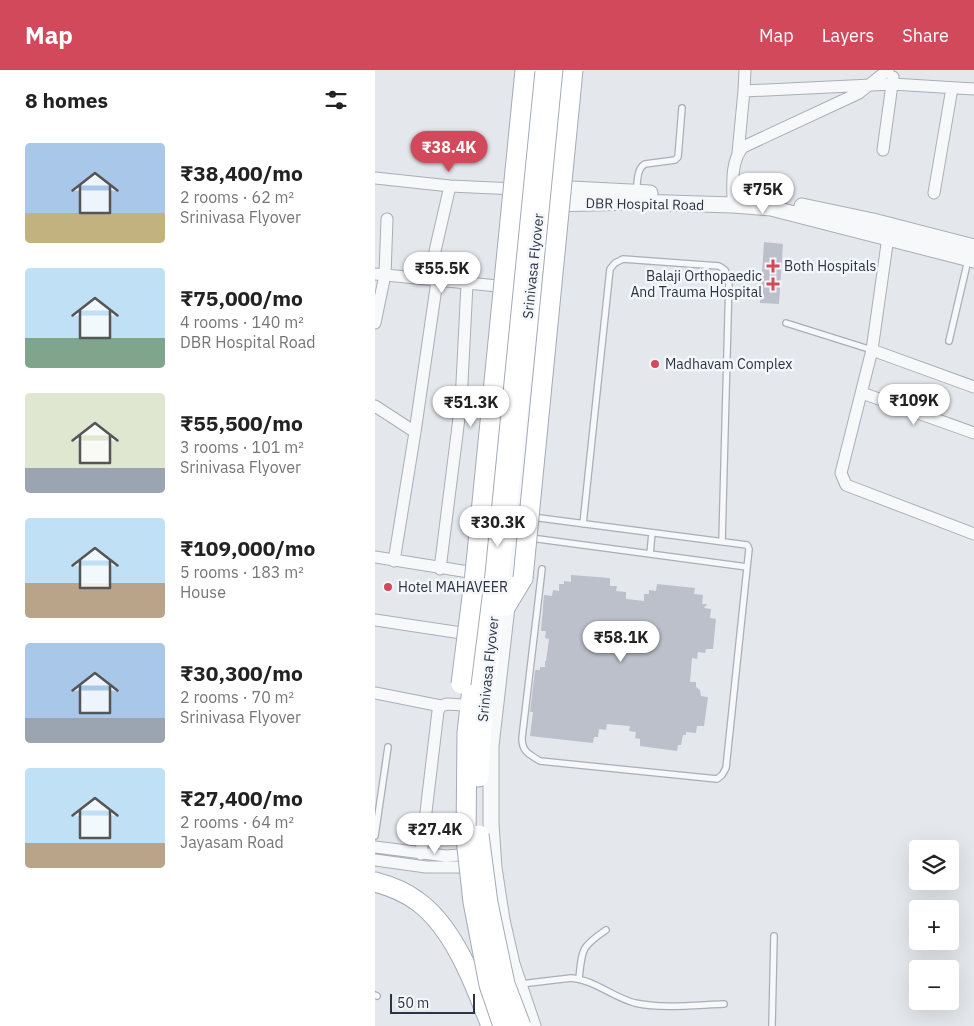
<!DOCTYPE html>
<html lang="en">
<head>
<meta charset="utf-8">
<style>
	:root { --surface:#fff; --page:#f2f2f2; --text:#222; --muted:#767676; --accent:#d1495b }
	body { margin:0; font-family:"IBM Plex Sans",sans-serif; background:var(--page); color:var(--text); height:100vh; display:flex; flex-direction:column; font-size:19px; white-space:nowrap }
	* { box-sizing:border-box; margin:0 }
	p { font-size:16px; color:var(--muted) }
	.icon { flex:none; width:28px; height:28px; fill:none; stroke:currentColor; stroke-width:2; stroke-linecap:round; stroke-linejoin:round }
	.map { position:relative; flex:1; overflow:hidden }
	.details { display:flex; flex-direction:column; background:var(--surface); width:375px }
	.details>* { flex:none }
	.controls { position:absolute; left:534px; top:770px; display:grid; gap:10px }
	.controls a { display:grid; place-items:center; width:50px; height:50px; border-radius:5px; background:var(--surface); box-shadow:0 5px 20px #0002; font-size:25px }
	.scale { position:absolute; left:15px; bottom:12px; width:85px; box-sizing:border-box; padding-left:5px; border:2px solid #2b3445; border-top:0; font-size:14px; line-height:18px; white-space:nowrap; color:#2b3445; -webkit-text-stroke:4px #f4f6f9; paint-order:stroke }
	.price { position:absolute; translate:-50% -42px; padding:0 11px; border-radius:18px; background:#fff; color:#222; font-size:16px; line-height:32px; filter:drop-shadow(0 1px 2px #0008) }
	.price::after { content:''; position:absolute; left:50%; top:30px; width:15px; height:11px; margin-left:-8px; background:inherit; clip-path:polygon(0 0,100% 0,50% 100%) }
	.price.on { background:var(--accent); color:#fff }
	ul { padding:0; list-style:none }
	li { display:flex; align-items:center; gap:15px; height:125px; padding:0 25px }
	li span { display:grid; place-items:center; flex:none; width:140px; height:100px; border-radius:5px; color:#555 }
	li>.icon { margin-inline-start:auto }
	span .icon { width:60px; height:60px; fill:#fffc; stroke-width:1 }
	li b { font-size:21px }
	h2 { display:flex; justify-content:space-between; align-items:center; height:60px; padding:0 25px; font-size:21px }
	header { display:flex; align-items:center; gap:30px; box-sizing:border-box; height:70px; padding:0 25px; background:var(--accent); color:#fff }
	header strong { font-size:24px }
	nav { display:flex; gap:28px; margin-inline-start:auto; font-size:18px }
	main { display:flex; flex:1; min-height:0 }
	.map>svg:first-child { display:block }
	.building { fill:#bbc0ca }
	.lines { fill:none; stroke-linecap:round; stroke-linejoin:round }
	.service-casing { stroke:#a9aeb7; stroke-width:8 }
	.minor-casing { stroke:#a9aeb7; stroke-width:13 }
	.tertiary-casing { stroke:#a9aeb7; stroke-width:17 }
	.primary-casing { stroke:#a3abb8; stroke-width:21 }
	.service { stroke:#f7f8fa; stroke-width:5.5 }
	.minor { stroke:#f7f8fa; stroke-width:11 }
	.tertiary { stroke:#f7f8fa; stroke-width:15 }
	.primary { stroke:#fff; stroke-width:19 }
	.primary-bridge-casing { stroke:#a3abb8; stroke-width:21; stroke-linecap:butt }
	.primary-bridge { stroke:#fff; stroke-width:19 }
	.poi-dot { fill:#d1495b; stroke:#f4f6f9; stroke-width:2 }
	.labels { text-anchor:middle; stroke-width:5; stroke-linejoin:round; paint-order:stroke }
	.street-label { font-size:14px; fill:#2b3445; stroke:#f4f6f9 }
	.poi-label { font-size:14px; fill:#2b3445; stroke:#f4f6f9; text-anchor:start }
</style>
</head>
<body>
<header>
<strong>Map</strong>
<nav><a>Map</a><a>Layers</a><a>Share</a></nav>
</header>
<main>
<section class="details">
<h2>8 homes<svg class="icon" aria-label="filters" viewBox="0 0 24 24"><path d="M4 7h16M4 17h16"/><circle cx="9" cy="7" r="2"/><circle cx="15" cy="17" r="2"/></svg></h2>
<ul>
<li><span style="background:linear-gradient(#a9c7e8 70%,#c2b280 0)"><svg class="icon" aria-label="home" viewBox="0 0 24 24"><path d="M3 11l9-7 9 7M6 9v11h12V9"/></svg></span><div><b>₹38,400/mo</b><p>2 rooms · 62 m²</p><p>Srinivasa Flyover</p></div></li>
<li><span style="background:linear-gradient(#bfe0f5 70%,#7fa58c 0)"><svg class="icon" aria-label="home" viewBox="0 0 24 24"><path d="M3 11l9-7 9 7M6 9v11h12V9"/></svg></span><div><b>₹75,000/mo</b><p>4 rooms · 140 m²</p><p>DBR Hospital Road</p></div></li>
<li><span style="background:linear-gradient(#dfe7d0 75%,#9aa5b1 0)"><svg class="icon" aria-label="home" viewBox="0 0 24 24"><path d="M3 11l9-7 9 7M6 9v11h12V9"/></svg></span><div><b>₹55,500/mo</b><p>3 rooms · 101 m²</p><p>Srinivasa Flyover</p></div></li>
<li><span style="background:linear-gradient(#bfe0f5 65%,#b9a48a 0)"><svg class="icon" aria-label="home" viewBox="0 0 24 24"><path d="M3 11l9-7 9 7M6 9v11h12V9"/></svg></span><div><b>₹109,000/mo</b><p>5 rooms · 183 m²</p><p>House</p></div></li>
<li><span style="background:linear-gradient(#a9c7e8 75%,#9aa5b1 0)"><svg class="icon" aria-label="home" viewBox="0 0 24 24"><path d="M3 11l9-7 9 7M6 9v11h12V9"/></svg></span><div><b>₹30,300/mo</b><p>2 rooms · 70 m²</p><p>Srinivasa Flyover</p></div></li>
<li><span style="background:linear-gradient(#bfe0f5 75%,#b9a48a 0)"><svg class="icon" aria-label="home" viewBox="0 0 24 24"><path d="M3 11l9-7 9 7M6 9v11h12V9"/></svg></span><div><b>₹27,400/mo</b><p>2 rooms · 64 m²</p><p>Jayasam Road</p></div></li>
</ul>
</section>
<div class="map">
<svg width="599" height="956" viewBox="0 0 599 956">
	<rect width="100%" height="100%" fill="#e4e7ec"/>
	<path class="building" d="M389 172 408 174 404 234 385 233Z
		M196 505 235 508V516H242L241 521 251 522V529L269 531V524H274V520L281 521 282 514 320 518 319 524 328 525 327 534H332L329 538 336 539 335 548 341 549 338 579H331L330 583 323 582 322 589 317 588 315 612H321V617L325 620 326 626 333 627 329 656H322L321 663 311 662V665H308L306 675H303L302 681 265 676V669L260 668 261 662 254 661 255 656 232 654 231 660 224 659 223 667H219L218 673 155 666 158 642H155L160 600H165V597H170V591H171L174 569 170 568 171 561H166L169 525 177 526 178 520 184 521V514H189V511L196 512Z"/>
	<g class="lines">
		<g class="service-casing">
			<path id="service" d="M261 122C263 113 261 99 270 94L300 90 303 87 307 38
				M411 253 497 280
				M574 271 593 190
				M157 447 372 475 374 479 351 698 347 705 342 709 165 691C154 684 147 682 147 668L167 499
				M208 454 235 199 240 193 248 189 344 196 350 200 354 209 347 472
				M156 468 372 497
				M275 484 277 463
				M0 766 13 677
				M204 909C207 879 206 877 231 860
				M146 914 196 908C220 910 237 927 260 933 287 939 321 935 349 934
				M0 925 2 926
				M397 956 399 866"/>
		</g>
		<g class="minor-casing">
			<path id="minor" d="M369 21 370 0
				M508 80 518 7
				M363 83 369 21 517 14 599 19
				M0 108 75 116 143 119
				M559 123 577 18
				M358 135C358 117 355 91 368 77L484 23 513 0
				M513 167 497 280 466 403 471 415 599 464
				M60 181 75 116
				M0 204 133 217
				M0 253 10 205 12 149
				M497 280 599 317
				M487 323 599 363
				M0 336 40 362 62 211
				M0 487 100 503
				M19 491 40 362
				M65 499 86 332 92 214
				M0 550 93 564
				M0 623 66 636
				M0 777 71 786 98 784
				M46 784 63 641 66 636 72 634 88 635
				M0 790 51 797H100"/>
		</g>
		<g class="tertiary-casing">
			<path id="tertiary" d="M177 118 275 123
				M175 134 261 132 358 135 396 138 599 190
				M427 136 498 151 599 177
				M158 956 137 894 127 850 119 798 116 754V676L153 354 165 227"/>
		</g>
		<g class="primary-casing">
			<path id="primary" d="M131 536 148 508
				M104 707 108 640 129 465 181 0
				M91 769 92 663 166 0
				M0 812C15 816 30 822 42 831 79 857 100 915 116 956"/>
		</g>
		<use href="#service" class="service"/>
		<use href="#minor" class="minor"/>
		<use href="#tertiary" class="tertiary"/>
		<use href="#primary" class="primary"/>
		<g class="primary-bridge-casing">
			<path id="primary-bridge" d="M148 508 198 0
				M86 614 100 503 150 0
				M104 765 113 833 130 914 146 956
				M91 769 98 832 114 915 128 956"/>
		</g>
		<use href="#primary-bridge" class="primary-bridge"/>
	</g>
	<g class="poi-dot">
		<path d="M395.5 188.5h5v5h5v5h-5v5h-5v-5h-5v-5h5z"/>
		<path d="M395.5 206.5h5v5h5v5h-5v5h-5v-5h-5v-5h5z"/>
		<circle cx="280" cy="294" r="5"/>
		<circle cx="13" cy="517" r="5"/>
	</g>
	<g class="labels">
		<g class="street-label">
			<text transform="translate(270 134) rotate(1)" y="5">DBR Hospital Road</text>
			<text transform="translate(158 196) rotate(-84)" y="5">Srinivasa Flyover</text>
			<text transform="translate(113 599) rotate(-84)" y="5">Srinivasa Flyover</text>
		</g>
		<g class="poi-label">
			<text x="409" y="201">Both Hospitals</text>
			<text x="387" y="211" text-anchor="end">Balaji Orthopaedic<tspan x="387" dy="16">And Trauma Hospital</tspan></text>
			<text x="290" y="299">Madhavam Complex</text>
			<text x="23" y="522">Hotel MAHAVEER</text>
		</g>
	</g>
</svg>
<div class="controls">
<a><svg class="icon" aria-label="layers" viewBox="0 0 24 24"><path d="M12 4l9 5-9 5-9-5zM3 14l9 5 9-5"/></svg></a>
<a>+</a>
<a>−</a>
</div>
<div class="scale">50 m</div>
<b class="price on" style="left:74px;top:103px">₹38.4K</b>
<b class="price" style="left:388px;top:145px">₹75K</b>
<b class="price" style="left:67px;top:224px">₹55.5K</b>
<b class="price" style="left:539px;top:356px">₹109K</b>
<b class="price" style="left:96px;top:358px">₹51.3K</b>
<b class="price" style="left:123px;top:478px">₹30.3K</b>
<b class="price" style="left:246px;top:593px">₹58.1K</b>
<b class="price" style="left:60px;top:785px">₹27.4K</b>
</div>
</main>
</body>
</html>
